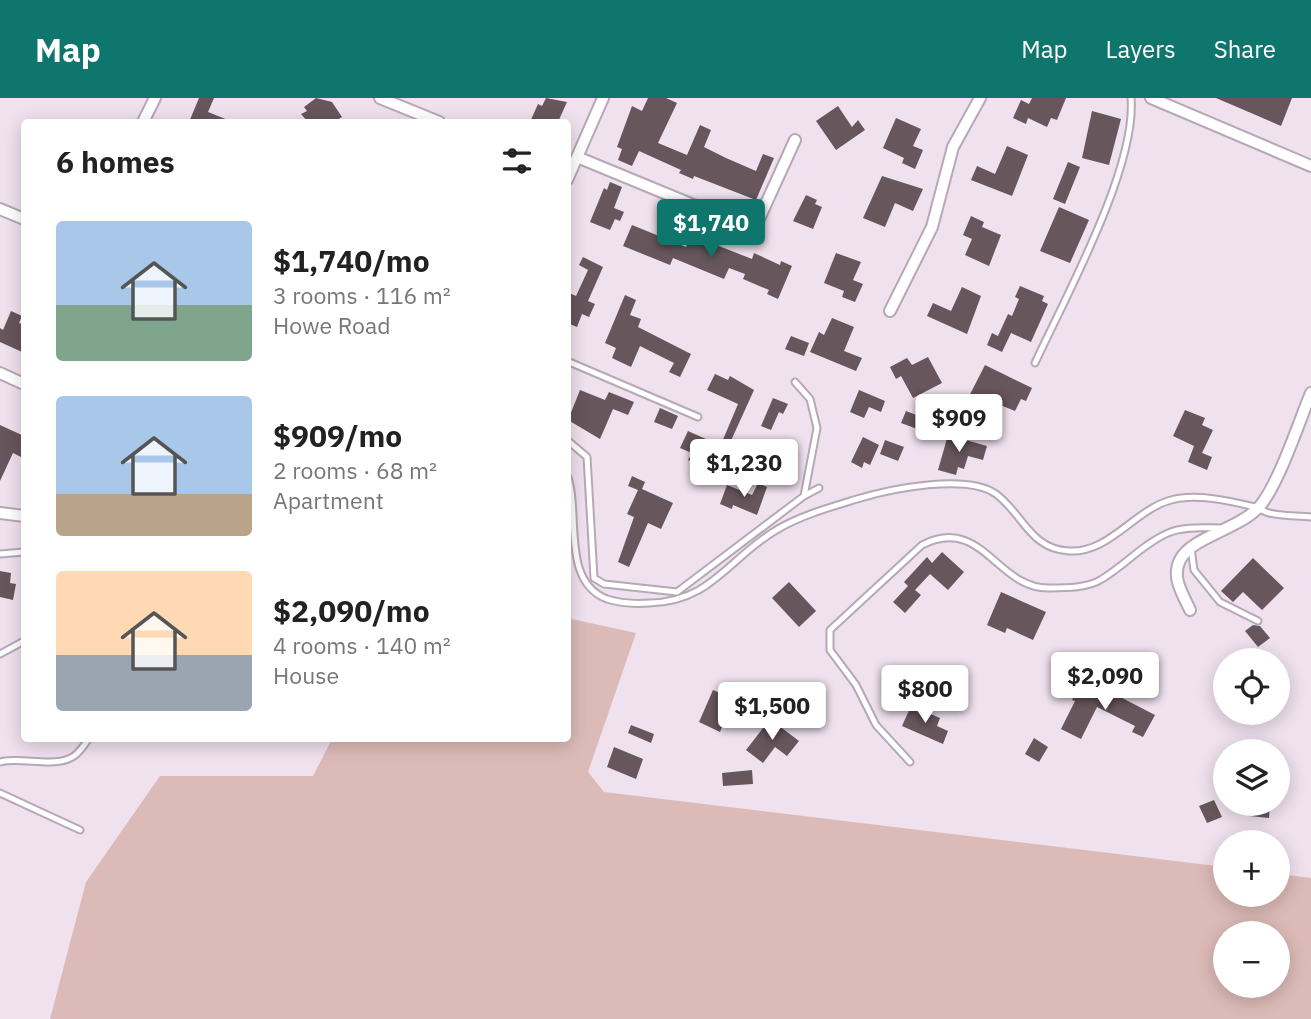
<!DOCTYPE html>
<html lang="en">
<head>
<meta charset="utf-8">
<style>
	:root { --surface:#fff; --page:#f2f2f2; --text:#222; --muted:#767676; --accent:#0f766e }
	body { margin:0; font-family:"IBM Plex Sans",sans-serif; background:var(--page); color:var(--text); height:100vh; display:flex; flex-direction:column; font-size:26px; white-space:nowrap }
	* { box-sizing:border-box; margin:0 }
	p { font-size:23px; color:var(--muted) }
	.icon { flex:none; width:38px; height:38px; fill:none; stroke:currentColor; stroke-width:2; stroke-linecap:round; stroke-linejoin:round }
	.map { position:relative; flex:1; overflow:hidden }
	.sheet { position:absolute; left:21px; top:21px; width:550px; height:623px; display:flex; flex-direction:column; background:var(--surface); border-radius:7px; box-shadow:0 4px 18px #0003 }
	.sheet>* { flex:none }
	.tools { position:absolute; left:1213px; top:550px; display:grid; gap:14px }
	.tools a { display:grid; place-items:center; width:77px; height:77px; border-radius:50%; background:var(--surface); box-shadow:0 4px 18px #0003; font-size:35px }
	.price { position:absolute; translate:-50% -60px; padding:0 16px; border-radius:7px; background:#fff; color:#222; font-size:23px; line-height:46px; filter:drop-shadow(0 2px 4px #0008) }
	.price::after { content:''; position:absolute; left:50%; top:42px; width:21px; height:16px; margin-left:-10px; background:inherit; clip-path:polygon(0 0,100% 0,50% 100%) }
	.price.on { background:var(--accent); color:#fff }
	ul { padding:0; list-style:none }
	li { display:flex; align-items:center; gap:21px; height:175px; padding:0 35px }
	li span { display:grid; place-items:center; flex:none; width:196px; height:140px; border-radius:7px; color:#555 }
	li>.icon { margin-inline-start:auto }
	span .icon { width:84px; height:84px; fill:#fffc; stroke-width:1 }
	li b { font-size:30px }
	h2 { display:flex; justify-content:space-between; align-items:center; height:84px; padding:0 35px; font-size:30px }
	header { display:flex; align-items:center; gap:42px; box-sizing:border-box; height:98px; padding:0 35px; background:var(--accent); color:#fff }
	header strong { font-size:33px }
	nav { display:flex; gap:38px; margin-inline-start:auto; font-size:24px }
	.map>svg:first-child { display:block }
	.green { fill:#dcbab7; fill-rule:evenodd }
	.building { fill:#67565c }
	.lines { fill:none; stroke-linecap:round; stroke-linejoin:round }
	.lane-casing { stroke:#b6a8b5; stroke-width:9 }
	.street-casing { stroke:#b6a8b5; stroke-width:14 }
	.lane { stroke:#fff; stroke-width:5 }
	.street { stroke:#fff; stroke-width:10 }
</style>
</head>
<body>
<header>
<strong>Map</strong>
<nav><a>Map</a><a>Layers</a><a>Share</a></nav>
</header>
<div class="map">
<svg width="1311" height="921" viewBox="0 0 1311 921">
	<rect width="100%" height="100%" fill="#efe1ee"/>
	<path class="green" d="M567 520 636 535 588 674 604 694 1225 769V796H1278V776L1311 780V921H50L86 784 160 678H313L332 641 567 640ZM1225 835H1278V887H1225Z"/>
	<path class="building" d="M199 0H214L208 14 233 24H189Z
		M316 0 332 4 342 19 334 24H313L310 21 307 23 301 16 307 13 304 9Z
		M546 0 567 4 558 24H530L538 6 542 8Z
		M648 0H666L677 5 658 45 687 57 700 27 711 32 704 49 726 60 756 73 763 56 774 60 756 102 694 78 693 81 679 75 681 72 639 53 632 68 618 62 622 51 617 49 632 8 642 13Z
		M1032 0H1066L1057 22 1051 20 1047 29 1028 20 1026 26 1013 20 1021 2 1029 6Z
		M1216 0H1292L1281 28Z
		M838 8 852 29 858 22 865 32 836 52 816 23Z
		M1092 13 1121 21 1109 67 1082 60Z
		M896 20 921 31 913 48 923 52 915 71 902 65 904 60 883 50Z
		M1007 48 1028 57 1012 98 971 82 977 68 995 76Z
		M1068 64 1080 69 1065 106 1053 101Z
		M882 78 923 91 913 113 895 105 885 129 863 120Z
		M610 84 622 89 614 110 624 114 620 123 615 121 610 132 590 124 604 90 607 92Z
		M806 97 817 102 815 106 822 109 813 131 793 123Z
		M1059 109 1089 122 1070 165 1040 153Z
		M971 118 984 124 982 129 1001 137 989 168 965 157 972 141 963 137Z
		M632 127 686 149 690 140 700 144 701 141 752 161 754 155 780 167 781 163 792 168 778 201 767 196 769 192 743 181 745 176 729 170 724 181 673 160 670 167 623 148Z
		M836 155 861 164 853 182 863 186 855 204 842 199 844 193 824 185Z
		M583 159 603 169 588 203 595 206 589 219 582 216 577 229 567 225V194L576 198 588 172 579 167Z
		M1020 188 1044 198 1042 203 1048 206 1031 244 1011 235 1002 254 987 247 992 235 998 238 1008 216 1012 218 1019 201 1015 199Z
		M962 189 981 198 967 236 927 218 933 205 951 213Z
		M625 197 636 202 630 217 641 221 638 229 691 256 680 279 669 274 674 265 640 248 631 269 612 260 616 250 605 245Z
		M11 213 22 218 19 225 24 227 22 254 0 244V230L3 232Z
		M832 220 854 229 844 253 862 260 856 273 810 254 819 234 824 237Z
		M791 238 809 245 804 258 785 251Z
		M928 259 942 285 913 300 901 278 896 281 890 269 907 260 912 267Z
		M985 267 1032 290 1026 303 1021 301 1015 313 983 300 973 320 961 314Z
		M715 276 728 282 730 278 754 292 729 347 722 344 738 306 707 292Z
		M580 292 605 302 609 294 634 304 628 317 613 311 600 341 568 322Z
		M859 292 885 303 881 314 869 309 864 320 850 314Z
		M773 300 788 306 783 316 779 314 771 332 761 328Z
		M660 310 678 318 672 331 654 324Z
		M1185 312 1205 320 1202 327 1213 332 1202 355 1212 359 1207 372 1188 364 1194 348 1173 338Z
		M906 313 924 320 920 332 901 325Z
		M0 327 24 338 21 359 13 355 0 383Z
		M688 333 717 346 708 365 702 362 699 367 688 362 692 355 680 350Z
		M948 337 987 348 983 362 968 358 964 371 958 369 956 377 938 372Z
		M863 339 879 347 870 367 864 364 862 370 851 364Z
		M885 342 904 349 898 363 880 356Z
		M632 378 645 384 642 391 673 405 661 431 648 425 629 469 618 464 634 419 627 416 638 392 628 388Z
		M758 385 767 389 757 417 733 407 732 411 720 406 727 387 752 397Z
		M942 454 964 474 948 492 930 476 915 492 921 497 905 515 893 504 908 488 904 484 927 459 932 465Z
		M1253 460 1284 490 1262 512 1243 494 1233 504 1221 493Z
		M0 473 11 475 10 485 16 486 13 502 0 499Z
		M789 484 816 513 799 529 772 500Z
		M1001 494 1046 514 1033 542 1007 530 1005 535 987 527Z
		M1253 527 1260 528 1270 540 1258 549 1245 533Z
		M1099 588 1155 617 1143 639 1132 634 1135 628 1097 609 1081 641 1061 631 1075 603 1072 602 1078 590 1094 598Z
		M713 592 734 601 720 634 699 624Z
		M911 608 940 620 937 628 948 633 943 646 902 628Z
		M770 621 799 643 787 658 775 649 763 665 746 652Z
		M631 627 654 636 651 645 628 635Z
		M1034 640 1048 649 1039 664 1025 656Z
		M614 649 643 661 636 681 607 669Z
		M752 672 753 686 723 688 722 675Z
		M1214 702 1222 719 1207 725 1199 708Z
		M1250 705H1270L1269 720 1249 718Z"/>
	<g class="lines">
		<g class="lane-casing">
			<path id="lane" d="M567 263 698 319
				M1035 265C1065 200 1137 69 1131 0
				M567 342 587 359 594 480 604 486 677 494 804 398 817 330 810 301 795 284
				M567 377C581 413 560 483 607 501 620 505 636 506 649 505 712 504 729 459 778 431 802 417 831 409 857 401 890 391 967 375 996 396 1023 416 1030 451 1069 453 1110 455 1134 412 1171 402 1196 395 1230 403 1255 409 1260 410 1264 414 1269 415 1282 418 1297 418 1311 419
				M804 398 819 390
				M1191 450 1194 472 1220 504 1258 523
				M0 456 24 454
				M0 556 24 543
				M0 664C22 658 55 671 74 658 80 654 85 646 89 640
				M910 664 876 627 856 587 830 552V532L922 447C982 416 997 492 1050 490 1066 490 1088 490 1102 481 1125 467 1143 446 1168 435 1184 428 1203 430 1220 430
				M0 695 80 732"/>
		</g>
		<g class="street-casing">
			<path id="street" d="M380 0 439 24
				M1151 0 1311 68
				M143 24 155 0
				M577 59 754 132 795 42
				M567 82 603 0
				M0 111 24 121
				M890 213 932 129 953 49 980 0
				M0 275 24 286
				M0 415 24 418
				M1190 512C1183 496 1171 480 1180 462 1191 439 1240 431 1260 408 1280 383 1298 326 1311 295"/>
		</g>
		<use href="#lane" class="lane"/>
		<use href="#street" class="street"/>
	</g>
</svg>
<div class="tools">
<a><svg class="icon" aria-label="locate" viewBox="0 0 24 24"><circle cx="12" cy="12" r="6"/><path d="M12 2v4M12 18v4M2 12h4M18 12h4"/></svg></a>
<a><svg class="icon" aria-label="layers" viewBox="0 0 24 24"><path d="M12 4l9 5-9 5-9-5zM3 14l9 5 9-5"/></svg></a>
<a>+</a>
<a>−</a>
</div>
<b class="price on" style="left:711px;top:161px">$1,740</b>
<b class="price" style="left:959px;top:356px">$909</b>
<b class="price" style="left:744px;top:401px">$1,230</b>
<b class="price" style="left:1105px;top:614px">$2,090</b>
<b class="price" style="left:925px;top:627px">$800</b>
<b class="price" style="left:772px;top:644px">$1,500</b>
<section class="sheet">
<h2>6 homes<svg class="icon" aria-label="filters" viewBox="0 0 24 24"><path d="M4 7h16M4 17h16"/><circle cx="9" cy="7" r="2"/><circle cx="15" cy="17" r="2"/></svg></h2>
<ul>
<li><span style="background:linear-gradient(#a9c7e8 60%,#7fa58c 0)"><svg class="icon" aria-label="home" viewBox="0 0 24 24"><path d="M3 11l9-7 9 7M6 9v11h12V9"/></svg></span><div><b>$1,740/mo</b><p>3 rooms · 116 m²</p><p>Howe Road</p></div></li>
<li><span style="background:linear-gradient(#a9c7e8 70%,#b9a48a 0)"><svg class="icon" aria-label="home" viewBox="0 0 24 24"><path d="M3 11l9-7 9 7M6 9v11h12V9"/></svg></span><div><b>$909/mo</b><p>2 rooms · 68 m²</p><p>Apartment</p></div></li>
<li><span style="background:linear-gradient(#ffd9b3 60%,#9aa5b1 0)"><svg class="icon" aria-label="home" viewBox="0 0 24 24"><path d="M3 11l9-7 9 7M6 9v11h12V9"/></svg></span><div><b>$2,090/mo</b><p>4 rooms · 140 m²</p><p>House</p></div></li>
</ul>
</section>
</div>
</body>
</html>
